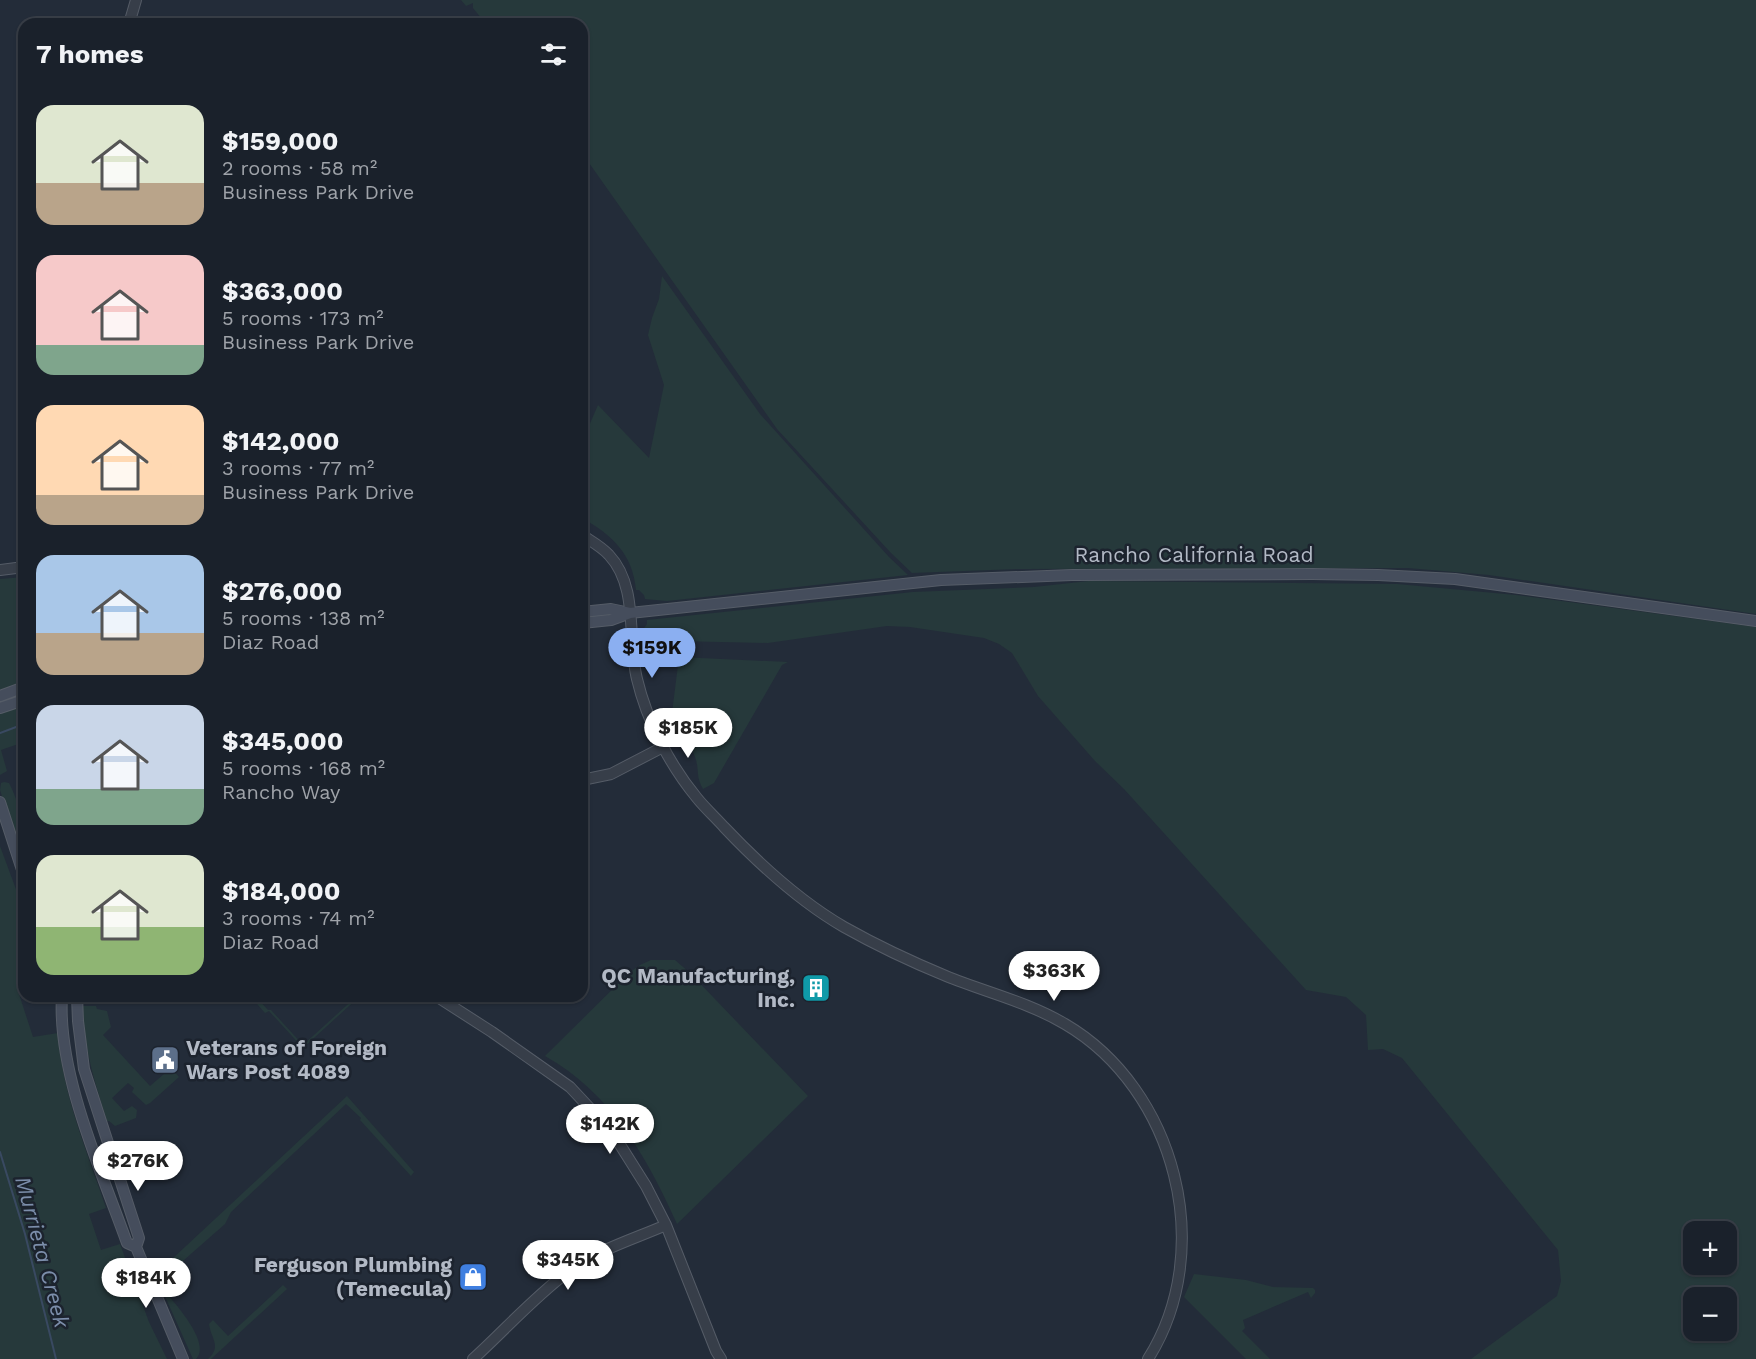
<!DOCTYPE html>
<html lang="en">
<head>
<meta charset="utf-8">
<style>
	:root { --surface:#1a212b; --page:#232933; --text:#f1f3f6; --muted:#9fa3a9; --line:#383e47; --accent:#8baff1 }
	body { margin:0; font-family:"Work Sans",sans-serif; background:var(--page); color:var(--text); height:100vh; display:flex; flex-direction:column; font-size:22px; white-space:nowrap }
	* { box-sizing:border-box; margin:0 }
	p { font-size:20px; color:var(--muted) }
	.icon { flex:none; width:33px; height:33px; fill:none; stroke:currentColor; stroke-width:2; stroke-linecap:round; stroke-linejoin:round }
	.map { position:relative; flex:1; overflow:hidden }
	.drawer { position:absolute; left:18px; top:18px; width:570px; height:984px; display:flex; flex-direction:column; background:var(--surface); border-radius:18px; box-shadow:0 2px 4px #0004,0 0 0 2px var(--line) }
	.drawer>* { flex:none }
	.fabs { position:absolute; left:1683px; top:1221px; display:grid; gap:12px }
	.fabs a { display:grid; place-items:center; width:54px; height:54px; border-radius:12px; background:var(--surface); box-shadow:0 2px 4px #0004,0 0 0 2px var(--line); font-size:30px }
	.price { position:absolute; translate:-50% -51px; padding:0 14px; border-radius:21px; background:#fff; color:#222; font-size:20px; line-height:39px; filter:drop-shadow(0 2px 3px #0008) }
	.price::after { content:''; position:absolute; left:50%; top:36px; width:18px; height:14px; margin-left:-9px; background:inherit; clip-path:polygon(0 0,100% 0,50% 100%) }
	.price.active { background:var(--accent); color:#111 }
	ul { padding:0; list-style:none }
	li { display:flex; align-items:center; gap:18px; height:150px; padding:0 18px }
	li span { display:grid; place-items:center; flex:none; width:168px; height:120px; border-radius:18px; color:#555 }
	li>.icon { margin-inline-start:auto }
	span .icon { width:72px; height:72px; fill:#fffc; stroke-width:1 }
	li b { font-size:26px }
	h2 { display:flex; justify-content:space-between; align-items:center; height:72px; padding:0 18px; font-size:26px }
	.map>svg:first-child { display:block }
	.green { fill:#26393b; fill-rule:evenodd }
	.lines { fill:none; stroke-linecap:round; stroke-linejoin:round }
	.stream { stroke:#394961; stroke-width:2 }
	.minor-casing { stroke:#555c67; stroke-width:9 }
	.tertiary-casing { stroke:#555c67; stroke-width:12 }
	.secondary-casing { stroke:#555c67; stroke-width:12 }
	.minor { stroke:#373e49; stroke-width:8 }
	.tertiary { stroke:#373e49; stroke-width:10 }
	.secondary { stroke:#454d5c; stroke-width:10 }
	.labels { text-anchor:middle; stroke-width:5; stroke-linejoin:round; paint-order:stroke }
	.street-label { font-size:21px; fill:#b2b9c5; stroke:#1c232e }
	.poi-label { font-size:21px; font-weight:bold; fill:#b2b9c5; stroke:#1c232e; text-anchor:end }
	.water-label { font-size:22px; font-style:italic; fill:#7c8eab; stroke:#1c232e }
</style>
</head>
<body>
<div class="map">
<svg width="1756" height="1359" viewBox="0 0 1756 1359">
	<rect width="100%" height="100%" fill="#232c39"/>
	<path class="green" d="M461 0H1756V614L1489 575 1408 568 1019 569 912 573 891 553 777 429 582 153V24H486L473 8V3L466 6Z
		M662 276 760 414 889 557 908 575 667 601 645 599 644 595 639 590H636C633 554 612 535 582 518V442L598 405 649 458 664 385 648 335 652 318 659 299Z
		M24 577V681L0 690V579Z
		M1089 581 1397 584 1516 595 1756 627V1359H1471L1557 1296 1561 1281 1558 1250 1402 1058 1383 1049 1368 1050 1366 1015 1346 997 1306 990 1124 789 1095 761 1038 696 1012 653 999 644 984 638 910 627 887 626 768 643 677 641 649 647 643 656 639 631H642L647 624V620L913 592 1034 587ZM1694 1232H1726V1264H1694ZM1694 1298H1726V1330H1694Z
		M679 657 788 662 782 665 714 783 703 789C695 775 700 770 695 757 691 744 680 732 671 721Z
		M24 705V742L1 750 7 771 0 775V713Z
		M4 782 9 783C23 810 24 834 24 864L0 790 1 783Z
		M0 846 24 911V988L18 991 33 1037 58 1033C62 1093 87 1151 106 1208L89 1214 101 1250 120 1244 149 1322 167 1359H0Z
		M651 960H675L690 973 808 1096 677 1224C647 1157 611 1093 545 1056L629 973 640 965Z
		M250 996H255L268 1010H271L303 1045 357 996H360L303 1048 269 1011 265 1013Z
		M83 1006H96L97 1009 107 1011 111 1027 103 1035 150 1086 171 1068 179 1077 150 1103 146 1105 132 1092 134 1088 128 1083 112 1098 124 1111 132 1106 137 1110 136 1118 115 1126 109 1121H107C95 1083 83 1046 83 1006Z
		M347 1096 414 1172 411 1176 360 1120 361 1118 346 1104 231 1212 225 1224 159 1282 156 1274Z
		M1194 1274 1246 1280 1273 1287 1313 1288 1315 1290V1293L1311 1298 1308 1292 1243 1320 1245 1328 1242 1331 1270 1359H1246L1184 1297Z
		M283 1285 287 1289 211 1359H208C222 1346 211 1339 209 1324L213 1320 228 1336Z
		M164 1294 168 1295C178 1307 211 1344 196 1359H193Z"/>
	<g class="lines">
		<path class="stream" d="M0 733 24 724
			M0 1152 25 1234 56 1359"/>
		<g class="minor-casing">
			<path id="minor" d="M582 380 585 377"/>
		</g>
		<g class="tertiary-casing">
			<path id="tertiary" d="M129 24 136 0
				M582 535C591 541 602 547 609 555 639 587 627 639 637 679 647 721 669 764 697 798 705 808 715 817 724 827 760 865 799 901 844 927 876 945 912 962 946 976 985 992 1028 1002 1065 1024 1176 1089 1217 1250 1148 1359
				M0 570 24 567
				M582 780 611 774 663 747
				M436 996 492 1032 570 1087 612 1132 646 1186 666 1225 716 1351 721 1359
				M473 1359C505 1330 534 1297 569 1271 597 1250 634 1239 666 1225"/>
		</g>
		<g class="secondary-casing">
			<path id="secondary" d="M582 612 611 609 630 613
				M582 623 611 620 630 613 941 580 1072 575 1312 574 1378 575 1455 579 1756 621
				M0 696 24 687
				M0 708 24 700
				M0 802 24 876
				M62 996C57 1073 101 1170 127 1243L136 1247
				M77 996 78 1021 84 1069 139 1238 136 1247 183 1359"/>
		</g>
		<use href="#minor" class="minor"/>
		<use href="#tertiary" class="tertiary"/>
		<use href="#secondary" class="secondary"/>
	</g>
	<defs>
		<g id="building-square" transform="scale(1.5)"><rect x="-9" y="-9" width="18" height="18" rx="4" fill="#0f9aa8" stroke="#1c232e"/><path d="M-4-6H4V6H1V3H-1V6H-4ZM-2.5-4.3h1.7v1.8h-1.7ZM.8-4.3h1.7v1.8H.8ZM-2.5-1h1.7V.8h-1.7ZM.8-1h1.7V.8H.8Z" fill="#fff"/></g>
		<g id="civic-square" transform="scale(1.5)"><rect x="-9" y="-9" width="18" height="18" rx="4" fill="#5c6f8a" stroke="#1c232e"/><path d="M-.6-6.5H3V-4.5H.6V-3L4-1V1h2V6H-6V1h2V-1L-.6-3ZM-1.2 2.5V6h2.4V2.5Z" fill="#fff"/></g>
		<g id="shop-square" transform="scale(1.5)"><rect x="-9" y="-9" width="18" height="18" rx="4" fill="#3f7fe0" stroke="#1c232e"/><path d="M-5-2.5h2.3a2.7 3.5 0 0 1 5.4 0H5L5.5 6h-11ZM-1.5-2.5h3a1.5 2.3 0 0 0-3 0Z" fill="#fff"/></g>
	</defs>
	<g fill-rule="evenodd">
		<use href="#building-square" x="816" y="988"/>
		<use href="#civic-square" x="165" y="1060"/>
		<use href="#shop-square" x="473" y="1277"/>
	</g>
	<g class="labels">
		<g class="street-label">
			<text x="1194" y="562">Rancho California Road</text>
		</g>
		<g class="poi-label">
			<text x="795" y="983">QC Manufacturing,<tspan x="795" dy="24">Inc.</tspan></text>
			<text x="186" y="1055" text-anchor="start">Veterans of Foreign<tspan x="186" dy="24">Wars Post 4089</tspan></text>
			<text x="452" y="1272">Ferguson Plumbing<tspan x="452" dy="24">(Temecula)</tspan></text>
		</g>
		<g class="water-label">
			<text transform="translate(43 1252) rotate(75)" y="8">Murrieta Creek</text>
		</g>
	</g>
</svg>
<div class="fabs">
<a>+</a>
<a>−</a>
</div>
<b class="price active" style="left:652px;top:679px">$159K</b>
<b class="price" style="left:688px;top:759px">$185K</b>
<b class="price" style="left:1054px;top:1002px">$363K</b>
<b class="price" style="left:610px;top:1155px">$142K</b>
<b class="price" style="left:138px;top:1192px">$276K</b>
<b class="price" style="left:568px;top:1291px">$345K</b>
<b class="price" style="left:146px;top:1309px">$184K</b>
<section class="drawer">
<h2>7 homes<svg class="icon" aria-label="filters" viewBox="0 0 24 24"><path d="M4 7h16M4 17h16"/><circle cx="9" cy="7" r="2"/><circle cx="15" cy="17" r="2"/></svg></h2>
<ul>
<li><span style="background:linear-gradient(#dfe7d0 65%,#b9a48a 0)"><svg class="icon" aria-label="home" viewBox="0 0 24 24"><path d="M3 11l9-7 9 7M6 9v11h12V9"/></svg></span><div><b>$159,000</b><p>2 rooms · 58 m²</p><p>Business Park Drive</p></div></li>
<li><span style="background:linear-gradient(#f6c9c9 75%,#7fa58c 0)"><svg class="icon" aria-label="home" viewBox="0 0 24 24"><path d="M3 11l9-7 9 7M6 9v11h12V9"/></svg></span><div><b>$363,000</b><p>5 rooms · 173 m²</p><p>Business Park Drive</p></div></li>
<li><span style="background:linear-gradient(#ffd9b3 75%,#b9a48a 0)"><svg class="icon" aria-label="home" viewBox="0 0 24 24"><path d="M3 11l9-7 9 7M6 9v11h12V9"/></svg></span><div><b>$142,000</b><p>3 rooms · 77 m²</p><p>Business Park Drive</p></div></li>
<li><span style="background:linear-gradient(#a9c7e8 65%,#b9a48a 0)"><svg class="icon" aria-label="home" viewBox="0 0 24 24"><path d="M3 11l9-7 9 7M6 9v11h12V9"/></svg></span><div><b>$276,000</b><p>5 rooms · 138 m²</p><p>Diaz Road</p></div></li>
<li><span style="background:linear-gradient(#c9d6e8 70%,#7fa58c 0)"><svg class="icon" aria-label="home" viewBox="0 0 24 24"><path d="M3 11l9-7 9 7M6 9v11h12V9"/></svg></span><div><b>$345,000</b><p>5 rooms · 168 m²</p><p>Rancho Way</p></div></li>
<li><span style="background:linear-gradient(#dfe7d0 60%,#8fb573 0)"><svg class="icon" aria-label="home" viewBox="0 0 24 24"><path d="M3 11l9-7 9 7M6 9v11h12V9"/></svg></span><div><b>$184,000</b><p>3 rooms · 74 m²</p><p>Diaz Road</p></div></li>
</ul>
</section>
</div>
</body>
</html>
